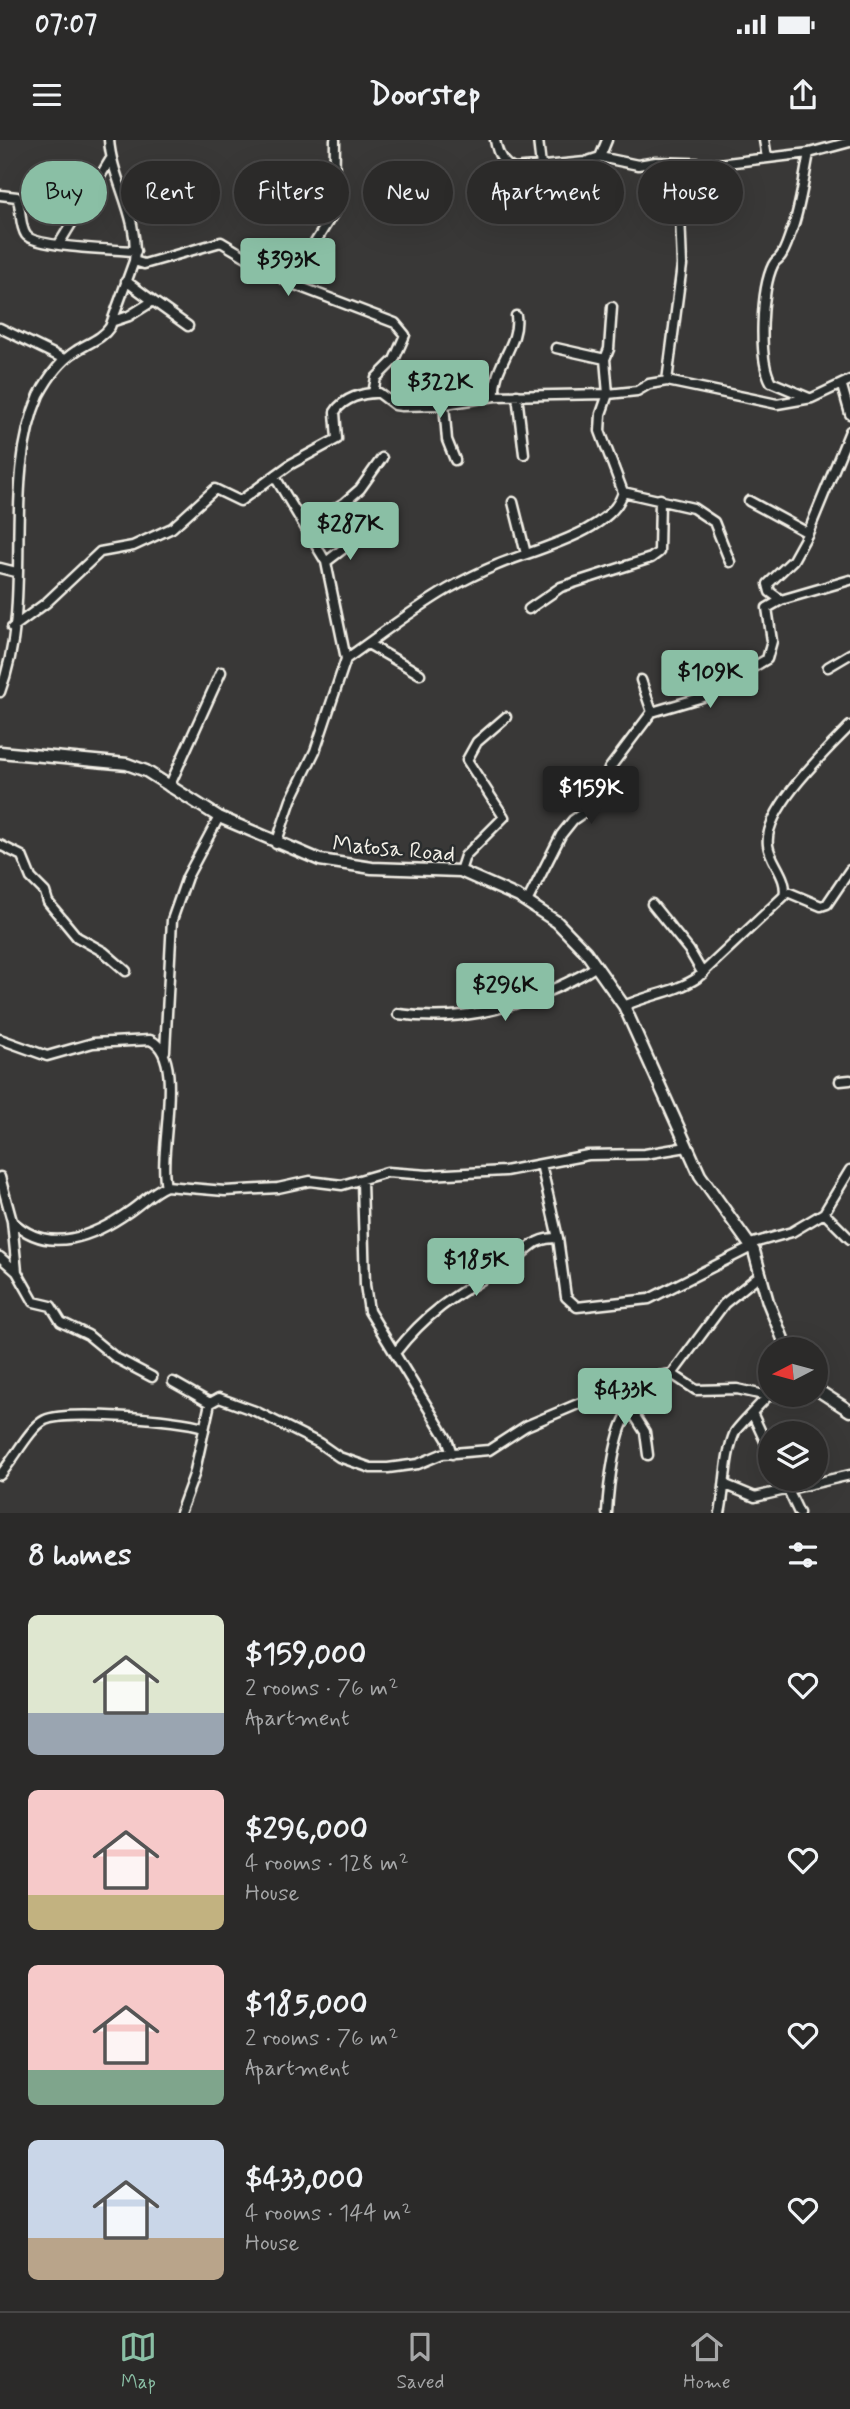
<!DOCTYPE html>
<html lang="en">
<head>
<meta charset="utf-8">
<style>
	:root { --surface:#2b2a29; --page:#333231; --text:#f1f3f6; --muted:#a6a7a8; --line:#474646; --accent:#8abfa5 }
	body { margin:0; font-family:Mynerve,sans-serif; background:var(--page); color:var(--text); height:100vh; display:flex; flex-direction:column; font-size:26px; white-space:nowrap }
	* { box-sizing:border-box; margin:0 }
	p { font-size:23px; color:var(--muted) }
	.icon { flex:none; width:38px; height:38px; fill:none; stroke:currentColor; stroke-width:2; stroke-linecap:round; stroke-linejoin:round }
	.map { position:relative; height:1373px; overflow:hidden }
	.details { display:flex; flex-direction:column; background:var(--surface); flex:1 }
	.details>* { flex:none }
	.top-card { position:absolute; left:21px; top:21px; width:808px; height:63px; display:flex; gap:14px }
	.needle { width:46px; rotate:264deg }
	.fabs { position:absolute; left:758px; top:1197px; display:grid; gap:14px }
	.fabs a { display:grid; place-items:center; width:70px; height:70px; border-radius:50%; background:var(--surface); box-shadow:0 7px 28px #0002,0 0 0 2px var(--line); font-size:35px }
	.price { position:absolute; translate:-50% -60px; padding:0 16px; border-radius:7px; background:var(--accent); color:#111; font-size:23px; line-height:46px; filter:drop-shadow(0 2px 4px #0008) }
	.price::after { content:''; position:absolute; left:50%; top:42px; width:21px; height:16px; margin-left:-10px; background:inherit; clip-path:polygon(0 0,100% 0,50% 100%) }
	.price.current { background:#222; color:#fff }
	ul { padding:0; list-style:none }
	li { display:flex; align-items:center; gap:21px; height:175px; padding:0 28px }
	li span { display:grid; place-items:center; flex:none; width:196px; height:140px; border-radius:10px; color:#555 }
	li>.icon { margin-inline-start:auto }
	span .icon { width:84px; height:84px; fill:#fffc; stroke-width:1 }
	li b { font-size:30px }
	h2 { display:flex; justify-content:space-between; align-items:center; height:84px; padding:0 28px; font-size:30px }
	.pill { padding:0 24px; border-radius:32px; background:var(--surface); box-shadow:0 7px 28px #0002,0 0 0 2px var(--line); font-size:24px; line-height:63px }
	.pill.current { background:var(--accent); color:#111 }
	.status { display:flex; justify-content:space-between; align-items:center; height:49px; padding:0 35px; background:var(--surface); direction:ltr }
	.status svg { height:19px; fill:currentColor }
	header { display:flex; justify-content:space-between; align-items:center; height:91px; padding:0 28px; background:var(--surface); font-size:32px; font-weight:700 }
	.dock { display:flex; justify-content:space-around; align-items:center; height:98px; border-top:2px solid var(--line); background:var(--surface); font-size:19px; color:var(--muted) }
	.dock a { display:grid; justify-items:center; gap:4px }
	.dock .current { color:var(--accent) }
	.map>svg:first-child { display:block }
	.lines { fill:none; stroke-linecap:round; stroke-linejoin:round }
	.minor-casing { stroke:#f4f1e8; stroke-width:13 }
	.tertiary-casing { stroke:#f4f1e8; stroke-width:15 }
	.minor { stroke:#2a2d2e; stroke-width:8 }
	.tertiary { stroke:#2a2d2e; stroke-width:10 }
	.labels { text-anchor:middle; stroke-width:5; stroke-linejoin:round; paint-order:stroke }
	.street-label { font-size:23px; fill:#f4f1e8; stroke:#2a2d2e }
</style>
</head>
<body>
<div class="status"><b>07:07</b><svg viewBox="0 0 49 12"><path d="M0 12V9h3v3zM5 12V6h3v6zM10 12V3h3v9zM15 12V0h3v12zM26 1h20v11H26zM47 4h2v5h-2z"/></svg></div>
<header><svg class="icon" aria-label="menu" viewBox="0 0 24 24"><path d="M4 6h16M4 12h16M4 18h16"/></svg>Doorstep<svg class="icon" aria-label="share" viewBox="0 0 24 24"><path d="M12 15V3M7 8l5-5 5 5M5 13v7h14v-7"/></svg></header>
<div class="map">
<svg width="850" height="1373" viewBox="0 0 850 1373">
	<rect width="100%" height="100%" fill="#393837"/>
	<filter id="ink" filterUnits="userSpaceOnUse"><feTurbulence type="fractalNoise" baseFrequency=".0143" numOctaves="2"/><feDisplacementMap in="SourceGraphic" scale="14" xChannelSelector="R" yChannelSelector="G"/><feConvolveMatrix kernelMatrix="1 2 1 2 8 2 1 2 1" color-interpolation-filters="sRGB"/></filter>
	<g filter="url(#ink)">
		<g class="lines">
			<g class="minor-casing">
				<path id="minor" d="M495 0C497 12 502 24 514 29L585 22 600 17 638 25 656 22 718 24 809 13 850 2
					M538 0 541 26
					M764 0 767 18
					M809 13C804 38 801 63 793 87 789 96 786 110 780 117 776 122 776 119 773 125 761 149 758 219 771 242L809 258
					M600 17 607 0
					M678 23 682 125 667 241 777 264 812 258 850 240
					M0 55 17 57C22 68 19 85 26 95 34 107 119 110 136 111
					M59 104 110 20
					M134 121 144 124 221 102 290 143 395 183 405 195 394 220 376 238 373 253
					M126 141 153 161
					M290 143 334 72 335 0
					M114 181 129 176 153 161 188 186
					M0 188 64 219
					M556 208 605 219
					M842 246 850 274
					M517 255 524 314
					M495 256C492 226 520 205 516 176
					M444 264 447 300 455 320
					M275 337 326 422 346 519 315 611 291 660 276 704
					M623 352 693 368 714 382 730 422
					M749 361 808 393
					M513 362 526 414
					M305 387 344 363 360 349 382 318
					M326 422 356 399
					M0 428 16 432
					M781 460 770 452 768 444 793 420 808 393 850 291
					M529 469 561 447 651 418 659 412 660 359
					M12 488 46 463 100 412 133 406 172 388 215 349 240 361 291 324 337 299 335 272C343 258 364 252 379 253L395 265 402 266 439 265 495 256 608 254 605 219 609 209 612 167
					M368 504 420 534
					M346 519C380 495 412 470 448 449 464 440 480 432 497 425 532 410 613 392 623 352L600 291 601 274 608 254 637 251 649 244 667 241
					M828 527 850 514
					M641 540 652 572
					M0 552C36 457 0 346 39 255 48 238 60 221 76 211 88 203 102 199 110 187L134 121C140 78 112 41 109 0
					M169 647 221 532
					M0 705 22 716 31 738 45 752 48 762 77 797 104 812 126 831
					M460 731 465 716 504 677 467 620 477 602 506 577
					M785 751 821 766 827 764 850 730
					M527 762 561 695 573 680 596 664 609 629 652 572 703 557 767 519 772 501 767 468 781 460 850 440
					M652 764 689 810 703 834
					M624 866C648 855 676 852 697 838L784 756C789 738 770 722 768 705 763 670 827 610 850 586
					M398 874C456 882 505 871 558 847 571 840 585 835 596 826
					M0 899 47 916 93 903 150 900C187 916 157 1011 166 1046L225 1051 278 1048 310 1041 342 1045 387 1032 428 1035 505 1031 588 1015 645 1014 687 1007
					M165 911 172 780 187 737 219 677
					M840 941 850 940
					M541 1024 558 1098 566 1157 577 1167 649 1159 752 1107
					M0 1037 12 1081 17 1132
					M362 1041 365 1145 369 1171 447 1299 452 1314
					M824 1073 850 1099
					M12 1081C48 1116 95 1096 130 1071 143 1062 152 1052 166 1046
					M750 1104 792 1092 824 1073 850 1030
					M0 1117 17 1132 34 1162 51 1166 61 1182 88 1195 116 1218 152 1237
					M395 1213C432 1166 462 1152 511 1122 530 1111 530 1098 558 1098
					M672 1234 724 1164 761 1134
					M173 1242 210 1263 219 1258 255 1271 319 1303 339 1317 371 1328H388L418 1324 442 1314 489 1310 526 1286 578 1264 595 1258 621 1254 651 1237 672 1234 696 1250 737 1249 768 1256 797 1255
					M621 1254 645 1292 648 1315
					M753 1275 770 1312
					M0 1335C13 1321 30 1287 45 1280 65 1270 181 1279 203 1287
					M783 1339 799 1373
					M726 1345 755 1357 850 1335
					M180 1373 194 1335 210 1263
					M607 1373C608 1350 615 1285 631 1270
					M720 1373C726 1347 724 1317 735 1292 736 1289 764 1260 768 1256"/>
			</g>
			<g class="tertiary-casing">
				<path id="tertiary" d="M0 612 127 624 146 631 219 677 320 720 372 728 460 731 519 757 557 782 586 812 624 866 700 1035 754 1111 768 1162 787 1209
					M816 1249 850 1271"/>
			</g>
			<use href="#minor" class="minor"/>
			<use href="#tertiary" class="tertiary"/>
		</g>
	</g>
	<g class="labels">
		<g class="street-label">
			<text transform="translate(394 708) rotate(5)" y="8">Matosa Road</text>
		</g>
	</g>
</svg>
<div class="fabs">
<a><svg class="needle" viewBox="-14 -14 28 28"><path d="M0-13l5 13h-10z" fill="#e53935"/><path d="M0 13l5-13h-10z" fill="#a6a7a8"/></svg></a>
<a><svg class="icon" aria-label="layers" viewBox="0 0 24 24"><path d="M12 4l9 5-9 5-9-5zM3 14l9 5 9-5"/></svg></a>
</div>
<b class="price" style="left:288px;top:158px">$393K</b>
<b class="price" style="left:440px;top:280px">$322K</b>
<b class="price" style="left:350px;top:422px">$287K</b>
<b class="price" style="left:710px;top:570px">$109K</b>
<b class="price current" style="left:591px;top:686px">$159K</b>
<b class="price" style="left:505px;top:883px">$296K</b>
<b class="price" style="left:476px;top:1158px">$185K</b>
<b class="price" style="left:625px;top:1288px">$433K</b>
<div class="top-card">
<a class="pill current">Buy</a>
<a class="pill">Rent</a>
<a class="pill">Filters</a>
<a class="pill">New</a>
<a class="pill">Apartment</a>
<a class="pill">House</a>
</div>
</div>
<section class="details">
<h2>8 homes<svg class="icon" aria-label="filters" viewBox="0 0 24 24"><path d="M4 7h16M4 17h16"/><circle cx="9" cy="7" r="2"/><circle cx="15" cy="17" r="2"/></svg></h2>
<ul>
<li><span style="background:linear-gradient(#dfe7d0 70%,#9aa5b1 0)"><svg class="icon" aria-label="home" viewBox="0 0 24 24"><path d="M3 11l9-7 9 7M6 9v11h12V9"/></svg></span><div><b>$159,000</b><p>2 rooms · 76 m²</p><p>Apartment</p></div><svg class="icon" aria-label="heart" viewBox="0 0 24 24"><path d="M12 20l-8-8c-3-5 5-10 8-4 3-6 11-1 8 4z"/></svg></li>
<li><span style="background:linear-gradient(#f6c9c9 75%,#c2b280 0)"><svg class="icon" aria-label="home" viewBox="0 0 24 24"><path d="M3 11l9-7 9 7M6 9v11h12V9"/></svg></span><div><b>$296,000</b><p>4 rooms · 128 m²</p><p>House</p></div><svg class="icon" aria-label="heart" viewBox="0 0 24 24"><path d="M12 20l-8-8c-3-5 5-10 8-4 3-6 11-1 8 4z"/></svg></li>
<li><span style="background:linear-gradient(#f6c9c9 75%,#7fa58c 0)"><svg class="icon" aria-label="home" viewBox="0 0 24 24"><path d="M3 11l9-7 9 7M6 9v11h12V9"/></svg></span><div><b>$185,000</b><p>2 rooms · 76 m²</p><p>Apartment</p></div><svg class="icon" aria-label="heart" viewBox="0 0 24 24"><path d="M12 20l-8-8c-3-5 5-10 8-4 3-6 11-1 8 4z"/></svg></li>
<li><span style="background:linear-gradient(#c9d6e8 70%,#b9a48a 0)"><svg class="icon" aria-label="home" viewBox="0 0 24 24"><path d="M3 11l9-7 9 7M6 9v11h12V9"/></svg></span><div><b>$433,000</b><p>4 rooms · 144 m²</p><p>House</p></div><svg class="icon" aria-label="heart" viewBox="0 0 24 24"><path d="M12 20l-8-8c-3-5 5-10 8-4 3-6 11-1 8 4z"/></svg></li>
</ul>
</section>
<nav class="dock">
<a class="current"><svg class="icon" aria-label="map" viewBox="0 0 24 24"><path d="M3 6l6-2 6 2 6-2v14l-6 2-6-2-6 2zM9 4v14M15 6v14"/></svg>Map</a>
<a><svg class="icon" aria-label="saved" viewBox="0 0 24 24"><path d="M7 4h10v16l-5-4-5 4z"/></svg>Saved</a>
<a><svg class="icon" aria-label="home" viewBox="0 0 24 24"><path d="M3 11l9-7 9 7M6 9v11h12V9"/></svg>Home</a>
</nav>
</body>
</html>
